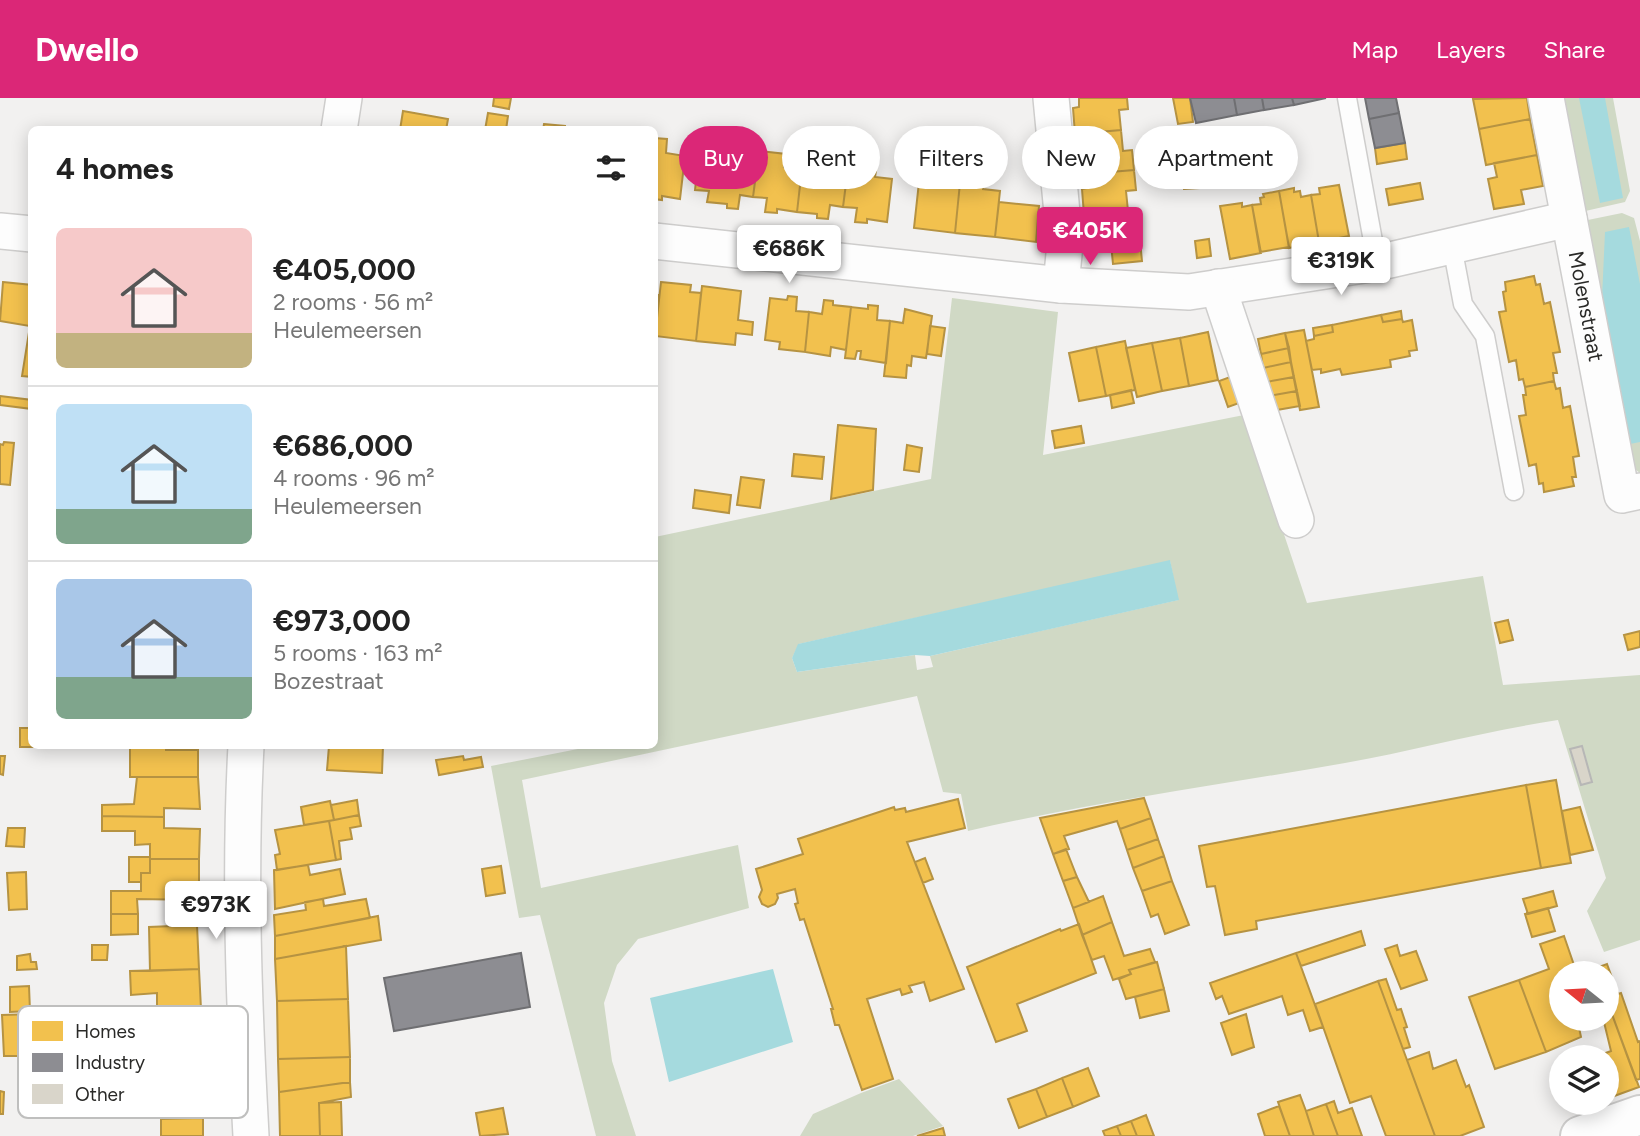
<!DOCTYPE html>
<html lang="en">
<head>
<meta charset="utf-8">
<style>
	:root { --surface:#fff; --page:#f2f2f2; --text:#222; --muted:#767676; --line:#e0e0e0; --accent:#db2777 }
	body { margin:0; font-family:Figtree,sans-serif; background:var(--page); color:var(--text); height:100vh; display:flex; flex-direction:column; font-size:26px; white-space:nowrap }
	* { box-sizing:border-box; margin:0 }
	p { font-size:23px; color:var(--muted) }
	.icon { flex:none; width:38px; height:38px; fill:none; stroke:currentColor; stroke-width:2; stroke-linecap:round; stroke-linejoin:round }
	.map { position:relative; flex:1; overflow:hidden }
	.drawer { position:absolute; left:28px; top:28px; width:630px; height:623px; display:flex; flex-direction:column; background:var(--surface); border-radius:10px; box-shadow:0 4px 18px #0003 }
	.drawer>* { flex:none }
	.guide { position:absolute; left:679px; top:28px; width:665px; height:63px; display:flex; gap:14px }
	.needle { width:46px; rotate:288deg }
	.buttons { position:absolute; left:1549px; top:863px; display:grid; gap:14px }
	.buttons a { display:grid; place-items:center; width:70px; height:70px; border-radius:50%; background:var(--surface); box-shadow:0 4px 18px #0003; font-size:35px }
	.price { position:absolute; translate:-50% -60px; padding:0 16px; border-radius:7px; background:#fff; color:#222; font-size:23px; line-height:46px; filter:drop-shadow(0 2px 4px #0008) }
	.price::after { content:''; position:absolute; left:50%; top:42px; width:21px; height:16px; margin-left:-10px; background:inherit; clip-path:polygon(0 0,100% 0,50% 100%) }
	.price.active { background:var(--accent); color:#fff }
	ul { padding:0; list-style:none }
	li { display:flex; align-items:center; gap:21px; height:175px; padding:0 28px }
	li+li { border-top:2px solid var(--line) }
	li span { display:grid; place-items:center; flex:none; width:196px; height:140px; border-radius:10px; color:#555 }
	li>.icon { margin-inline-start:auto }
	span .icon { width:84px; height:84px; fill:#fffc; stroke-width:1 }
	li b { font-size:30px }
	h2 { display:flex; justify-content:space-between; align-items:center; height:84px; padding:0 28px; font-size:30px }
	.pill { padding:0 24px; border-radius:32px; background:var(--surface); box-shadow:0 4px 18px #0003; font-size:24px; line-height:63px }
	.pill.active { background:var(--accent); color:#fff }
	header { display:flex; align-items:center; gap:42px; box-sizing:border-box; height:98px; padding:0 35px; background:var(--accent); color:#fff }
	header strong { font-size:33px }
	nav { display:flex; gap:38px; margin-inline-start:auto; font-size:24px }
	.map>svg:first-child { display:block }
	.green { fill:#d0d9c5; fill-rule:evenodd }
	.water { fill:#a5dade }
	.homes { fill:#f2c14e; stroke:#b69342; stroke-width:2 }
	.industry { fill:#8d8d92; stroke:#6f6f72; stroke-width:2 }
	.building { fill:#d9d5ca; stroke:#b7b7b6; stroke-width:2 }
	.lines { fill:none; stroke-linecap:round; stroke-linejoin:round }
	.lane-casing { stroke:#cecdcc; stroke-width:21 }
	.street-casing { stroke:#cecdcc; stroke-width:38 }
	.secondary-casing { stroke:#cecdcc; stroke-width:42 }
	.lane { stroke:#fdfdfd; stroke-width:18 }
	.street { stroke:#fdfdfd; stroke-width:35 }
	.secondary { stroke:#fdfdfd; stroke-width:38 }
	.labels { text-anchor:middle; stroke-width:7; stroke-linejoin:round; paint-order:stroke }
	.street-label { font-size:21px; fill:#292927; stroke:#fff }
	.key { fill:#fff; stroke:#bfbfbe; stroke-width:2 }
	.key-label { font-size:19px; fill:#292927 }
</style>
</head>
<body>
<header>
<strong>Dwello</strong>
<nav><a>Map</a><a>Layers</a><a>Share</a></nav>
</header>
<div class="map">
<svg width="1640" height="1038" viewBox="0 0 1640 1038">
	<rect width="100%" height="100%" fill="#f2f1f0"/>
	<path class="green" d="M1559 0H1613L1630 93 1625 104 1581 114Z
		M1622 115 1634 120 1640 143V375L1632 369 1583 123Z
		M952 200 1058 214 1043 357 1244 317 1307 505 1483 478 1503 587 1640 577V842L1604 854 1587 813 1606 780 1558 622C1486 633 1416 652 1345 665 1219 687 1093 704 968 733L961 696 943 694 917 598 522 682 541 790 738 747 749 810 638 841 617 867 604 905 612 963 636 1038H596L540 817 519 820 491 668 593 648H654L655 439 931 381ZM1170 463 1178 502 930 558 933 569 917 572 915 557 797 574 792 560 799 546Z
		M899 981 943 1028 913 1038H800L813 1016 861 995Z"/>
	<path class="water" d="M1579 0H1605L1623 100 1600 105Z
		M1629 129 1640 186V344L1630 346 1602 200 1605 134Z
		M1170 462 1179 502 930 558 915 557 797 574 792 560 798 546Z
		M773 871 793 944 669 984 650 900Z"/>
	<path class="homes" d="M494 0H511L509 11 493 8Z
		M1079 0H1127L1128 11 1119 12 1121 32 1075 36 1073 10 1079 9Z
		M1173 0H1190L1193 24 1178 26Z
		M1527 0 1530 21 1479 31 1473 1Z
		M403 13 448 21 446 32H400Z
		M488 15 508 18 506 32H485Z
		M1530 21 1537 57 1486 67 1479 31Z
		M544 26 565 28V32H543Z
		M1192 31 1193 50 1178 51 1177 33Z
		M1121 32 1123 53 1132 52 1134 72 1086 76 1085 63 1078 64 1075 36Z
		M654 40 667 41 666 55 685 58 680 101 662 98V102L654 101Z
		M1405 45 1407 61 1377 66 1375 50Z
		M732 50 759 53 753 99 740 97 738 111 727 110V106L707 104 709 93 695 92 699 56 730 62Z
		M759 53 786 56 784 69 802 70 797 114 777 111V115L765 114 767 100 753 99Z
		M1537 57 1543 88 1521 92 1524 106 1494 111 1488 81 1497 79 1494 65Z
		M821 59 849 62 843 109 830 107 828 121 817 120V116L797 114 802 70 820 73Z
		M849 62 877 66 875 79 892 81 887 124 867 121V125L855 124 857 110 843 109Z
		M1196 71 1199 90 1184 91 1182 72Z
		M1134 72 1136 92 1126 93 1128 113 1084 117 1082 91 1087 90 1086 76Z
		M940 83 960 85 955 135 914 130 919 84 940 86Z
		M960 85 983 88V91L1000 93 995 139 955 135Z
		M1420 85 1423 101 1389 107 1386 91Z
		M1339 87 1349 138 1319 144 1311 97 1320 96 1319 90Z
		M1294 90V94L1300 93 1301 99 1311 97 1319 144 1289 150 1279 93Z
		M1279 93 1289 149 1260 154 1252 107 1261 106 1260 100 1264 99 1263 96Z
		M999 104 1039 108 1036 144 995 139Z
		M1242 105V109L1252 107 1261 155 1230 161 1220 108Z
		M1137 112 1142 163 1113 166 1111 146 1086 149 1083 117Z
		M1209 141 1211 158 1197 160 1195 143Z
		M1534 178 1536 187 1540 186 1544 206 1550 204 1560 254 1553 255 1557 275H1553L1554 283 1525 289 1523 281 1519 282 1516 262 1509 264 1499 214 1506 213 1503 194 1506 193 1505 184Z
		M3 184 32 187V279L22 278 30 228 0 223Z
		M661 184 691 187 690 194 701 195 696 243 655 238Z
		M702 188 741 193 738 222 753 224 752 237 736 235 735 247 696 243Z
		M654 197H659L656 228 654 227Z
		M788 198 797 199 796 213 809 214 805 254 779 251 780 244 765 242 770 200 787 202Z
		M824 202 833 203V207L851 209 846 252 831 249 830 258 805 254 809 214 822 216Z
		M868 207 878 208 877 222 890 223 886 265 860 261 861 253H857L855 261 845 260 851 209 868 211Z
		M905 211 932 218 926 260 912 258 911 268 907 267 906 280 884 278 890 223 903 225Z
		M1401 213 1402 221 1383 224 1381 217Z
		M1381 217 1383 224 1402 221 1403 224 1412 222 1417 252 1409 253 1410 258 1390 262 1391 269 1342 277 1340 271 1321 275V271L1312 272 1306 243 1314 241V238L1333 234 1332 227Z
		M1332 227 1333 234 1314 238 1313 230Z
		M930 228 945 230 941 258 927 256Z
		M1304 232 1319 309 1300 312 1285 235Z
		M1208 234 1218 282 1189 288 1180 240Z
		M1285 235 1289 250 1261 256 1258 241Z
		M1180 240 1189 288 1162 293 1152 245Z
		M1125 243 1135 292 1106 298 1096 249Z
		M1152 245 1162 293 1137 299 1126 250Z
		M1096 249 1106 298 1079 303 1069 255Z
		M1289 250 1291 264 1263 270 1261 256Z
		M1291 264 1294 279 1266 284 1263 270Z
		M1233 278 1242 304 1228 309 1219 283Z
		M1294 279 1297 293 1268 298 1266 284Z
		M1554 283 1556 291 1560 290 1563 310 1570 308 1579 358 1573 359 1576 379H1572L1574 388 1544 394 1543 385 1539 386 1536 366 1529 368 1519 318 1526 317 1523 297H1526L1525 289Z
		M1131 292 1134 305 1112 310 1110 297Z
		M1297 293 1300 308 1271 313 1268 298Z
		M0 298 32 302V311L0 307Z
		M838 327 876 331 873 392 831 401Z
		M1081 328 1084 345 1055 350 1052 333Z
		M4 344 14 345 10 387 0 386V346L3 347Z
		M907 347 922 350 919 374 904 372Z
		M794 356 824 359 822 381 792 378Z
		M741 379 764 382 760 410 737 407Z
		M695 392 731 397 729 415 693 410Z
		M1508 522 1513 542 1500 545 1495 525Z
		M1640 533V549L1628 552 1624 537Z
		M20 630H32V648L46 649H20Z
		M130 648H166V652H198V679H130Z
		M329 648H383L382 675 327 672Z
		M0 658H5L3 677 0 676Z
		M463 658 464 662 481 659 483 669 439 677 436 662Z
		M137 679H198L200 711 164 710V719L102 718V707L134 706Z
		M1556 682 1571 765 1541 770 1526 687Z
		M1526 687 1541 770 1256 823 1257 831 1225 837 1215 788 1207 789 1199 748Z
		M1144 700 1151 720 1120 731 1117 723 1064 738 1069 751 1053 756 1040 720Z
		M958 701 965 730 907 744 964 891 930 903 924 884 909 888 912 894 902 897 900 891 867 901 893 981 862 992 839 927H835L831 911H833L804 821 800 822 795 806 798 805 795 791 777 796 778 800 775 806 768 809 762 806 759 799 762 792 756 771 803 756 798 741 894 709 895 712 905 710 906 714Z
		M357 702 359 717 334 722 331 707Z
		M330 703 334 722 304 727 301 709Z
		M1580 709 1593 752 1570 757 1562 713Z
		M359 717 361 728 350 730 352 741 339 743 341 761 336 762 329 723Z
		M102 718 164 719V730L200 731 199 761H150V746L135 747V733H102Z
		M1151 720 1158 741 1127 752 1120 731Z
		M329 723 336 762 277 772 275 757 280 756 275 732Z
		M8 730H25L24 749 6 748Z
		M1158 741 1164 758 1133 770 1127 752Z
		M1066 751 1077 779 1063 783 1053 756Z
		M1164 758 1172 783 1142 793 1133 770Z
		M129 759H150V775H141V784H129Z
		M925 760 933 781 923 785 915 764Z
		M150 761H199V802L137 801 138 816H111V793H141V775H150Z
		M308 767 310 777 340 771 345 796 275 811 274 772Z
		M501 768 505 795 486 798 482 771Z
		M26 774 27 811 9 812 7 775Z
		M1077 779 1089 804 1073 810 1063 783Z
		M1172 783 1189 827 1165 836 1158 816 1151 819 1142 793Z
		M1553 793 1557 808 1528 816 1523 801Z
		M1103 798 1112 824 1082 837 1073 810Z
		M323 801 324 808 366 801 370 820 275 838 274 817 306 812 305 804Z
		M1548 810 1555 833 1532 839 1525 816Z
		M111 816H138V836L111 837Z
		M378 818 381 842 275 861V838Z
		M1112 824 1124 858 1150 851 1155 864 1129 872 1131 876 1113 882 1104 858 1092 862 1082 837Z
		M1079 826 1096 875 1017 906 1027 933 996 944 967 869 1060 831 1061 833Z
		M197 827 199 871 150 873 149 829Z
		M1361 833 1365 847 1301 868 1296 855Z
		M1564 838 1575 870 1569 871 1571 875H1561V920H1577L1581 939 1546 954 1519 882 1549 871 1540 846Z
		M92 847H108L107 862H92Z
		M1397 847 1400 858 1416 853 1427 882 1401 891 1385 851Z
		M346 848 348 901 277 903 275 861Z
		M1296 855 1323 929 1310 933 1303 912 1288 917 1282 898 1229 916 1222 898 1216 901 1210 885Z
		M30 856 31 864H36L37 871 17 872V858Z
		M1157 864 1164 891 1126 901 1119 881 1131 876 1129 872Z
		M1607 866 1618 896 1621 895 1638 944 1640 943V981L1636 982 1606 900V875H1598L1596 870Z
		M199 871 201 911 157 912V895L131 897 130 873Z
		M1386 881 1397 912 1401 911 1407 929 1404 930 1410 949 1403 951 1378 883Z
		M1519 882 1546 954 1495 971 1469 899Z
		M1378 883 1407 962 1435 1038H1386L1371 998 1350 1005 1315 906Z
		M29 888 30 913 10 914V889Z
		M1164 891 1169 913 1140 920 1135 899Z
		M1606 900 1639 989 1606 1001V959H1595L1611 953 1603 920H1606Z
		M348 901 350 959 278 961 277 903Z
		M34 916 35 936 22 937V958H4L2 917Z
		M1246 916 1254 949 1232 957 1221 925Z
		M1429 954 1433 971 1456 962 1466 989 1469 987 1484 1029 1460 1038H1435L1407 962Z
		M350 959V984L279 994 278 961Z
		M1088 970 1099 998 1073 1009 1062 980Z
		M1062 980 1073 1009 1047 1019 1036 991Z
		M350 984 351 999 319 1005 320 1038H280L279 994Z
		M1036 991 1047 1019 1019 1030 1008 1001Z
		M0 993 4 994 3 1016H0Z
		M1300 997 1306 1013 1314 1038H1290L1278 1004Z
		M1334 1003 1338 1015 1352 1010 1362 1038H1338L1326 1006Z
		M341 1004 342 1038H320L319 1005Z
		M1326 1006 1338 1038H1314L1306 1013Z
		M1279 1008 1290 1038H1265L1258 1016Z
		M503 1010 508 1036 480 1038 476 1015Z
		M1146 1017 1154 1038H1137L1131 1023Z
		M203 1020V1038H161V1021Z
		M1131 1023 1137 1038H1121L1117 1028Z
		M1117 1028 1121 1038H1105L1103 1033Z
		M943 1030 945 1038H917Z"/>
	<path class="industry" d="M1190 0H1234L1237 17 1196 25Z
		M1234 0H1262L1264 12 1237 17Z
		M1262 0H1292L1294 7 1264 12Z
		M1292 0H1326L1294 7Z
		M1365 0H1396L1399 15 1369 21Z
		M1399 15 1405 45 1375 50 1369 21Z
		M521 855 530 909 394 933 384 880Z"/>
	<path class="building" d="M1582 648 1592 684 1581 687 1570 651Z"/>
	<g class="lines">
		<g class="lane-casing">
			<path id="lane" d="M1347 0 1377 165
				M1452 148 1463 206 1485 238 1514 393"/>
		</g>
		<g class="street-casing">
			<g id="street">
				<path d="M1051 0 1065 146 1061 187"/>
				<path id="s1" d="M1546 0 1622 397 1640 393"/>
				<path d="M339 32 344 0"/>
				<path d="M0 133 32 136"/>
				<path d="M654 143 1061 187 1189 194 1377 165 1569 121"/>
				<path d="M1218 189 1296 422"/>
				<path d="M246 648C239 778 244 908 251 1038"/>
			</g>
		</g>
		<g class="secondary-casing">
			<path id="secondary" d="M1580 1038 1640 1017"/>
		</g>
		<use href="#lane" class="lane"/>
		<use href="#street" class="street"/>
		<use href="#secondary" class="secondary"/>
	</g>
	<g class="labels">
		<g class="street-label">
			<text dy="7" stroke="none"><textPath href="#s1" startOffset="212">Molenstraat</textPath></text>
		</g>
	</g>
	<rect x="18" y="908" width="230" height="112" rx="10" class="key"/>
	<rect x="32" y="923" width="31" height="20" fill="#f2c14e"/>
	<rect x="32" y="955" width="31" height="19" fill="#8d8d92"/>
	<rect x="32" y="986" width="31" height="20" fill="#d9d5ca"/>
	<g class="key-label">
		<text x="75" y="940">Homes</text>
		<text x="75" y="971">Industry</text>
		<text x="75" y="1003">Other</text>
	</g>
</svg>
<div class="buttons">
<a><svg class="needle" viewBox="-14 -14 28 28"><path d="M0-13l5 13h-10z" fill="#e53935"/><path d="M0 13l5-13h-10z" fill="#767676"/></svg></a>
<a><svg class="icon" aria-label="layers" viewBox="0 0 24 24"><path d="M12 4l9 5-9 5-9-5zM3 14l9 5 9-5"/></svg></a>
</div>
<b class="price active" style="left:1090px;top:169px">€405K</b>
<b class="price" style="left:789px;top:187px">€686K</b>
<b class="price" style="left:1341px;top:199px">€319K</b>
<b class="price" style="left:216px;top:843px">€973K</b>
<div class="guide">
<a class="pill active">Buy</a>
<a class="pill">Rent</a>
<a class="pill">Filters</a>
<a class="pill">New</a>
<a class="pill">Apartment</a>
</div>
<section class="drawer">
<h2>4 homes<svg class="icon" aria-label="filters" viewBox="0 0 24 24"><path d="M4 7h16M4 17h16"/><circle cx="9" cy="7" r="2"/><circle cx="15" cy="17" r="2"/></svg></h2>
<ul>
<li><span style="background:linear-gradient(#f6c9c9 75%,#c2b280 0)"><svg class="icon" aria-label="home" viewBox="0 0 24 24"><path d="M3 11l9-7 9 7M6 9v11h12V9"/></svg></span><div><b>€405,000</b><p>2 rooms · 56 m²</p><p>Heulemeersen</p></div></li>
<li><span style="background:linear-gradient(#bfe0f5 75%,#7fa58c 0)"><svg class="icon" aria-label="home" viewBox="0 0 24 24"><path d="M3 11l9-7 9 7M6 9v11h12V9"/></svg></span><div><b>€686,000</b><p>4 rooms · 96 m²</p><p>Heulemeersen</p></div></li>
<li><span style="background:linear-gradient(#a9c7e8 70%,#7fa58c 0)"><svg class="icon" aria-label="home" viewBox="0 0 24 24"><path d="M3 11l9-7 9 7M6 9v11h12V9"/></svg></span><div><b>€973,000</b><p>5 rooms · 163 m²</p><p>Bozestraat</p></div></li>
</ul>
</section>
</div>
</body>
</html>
